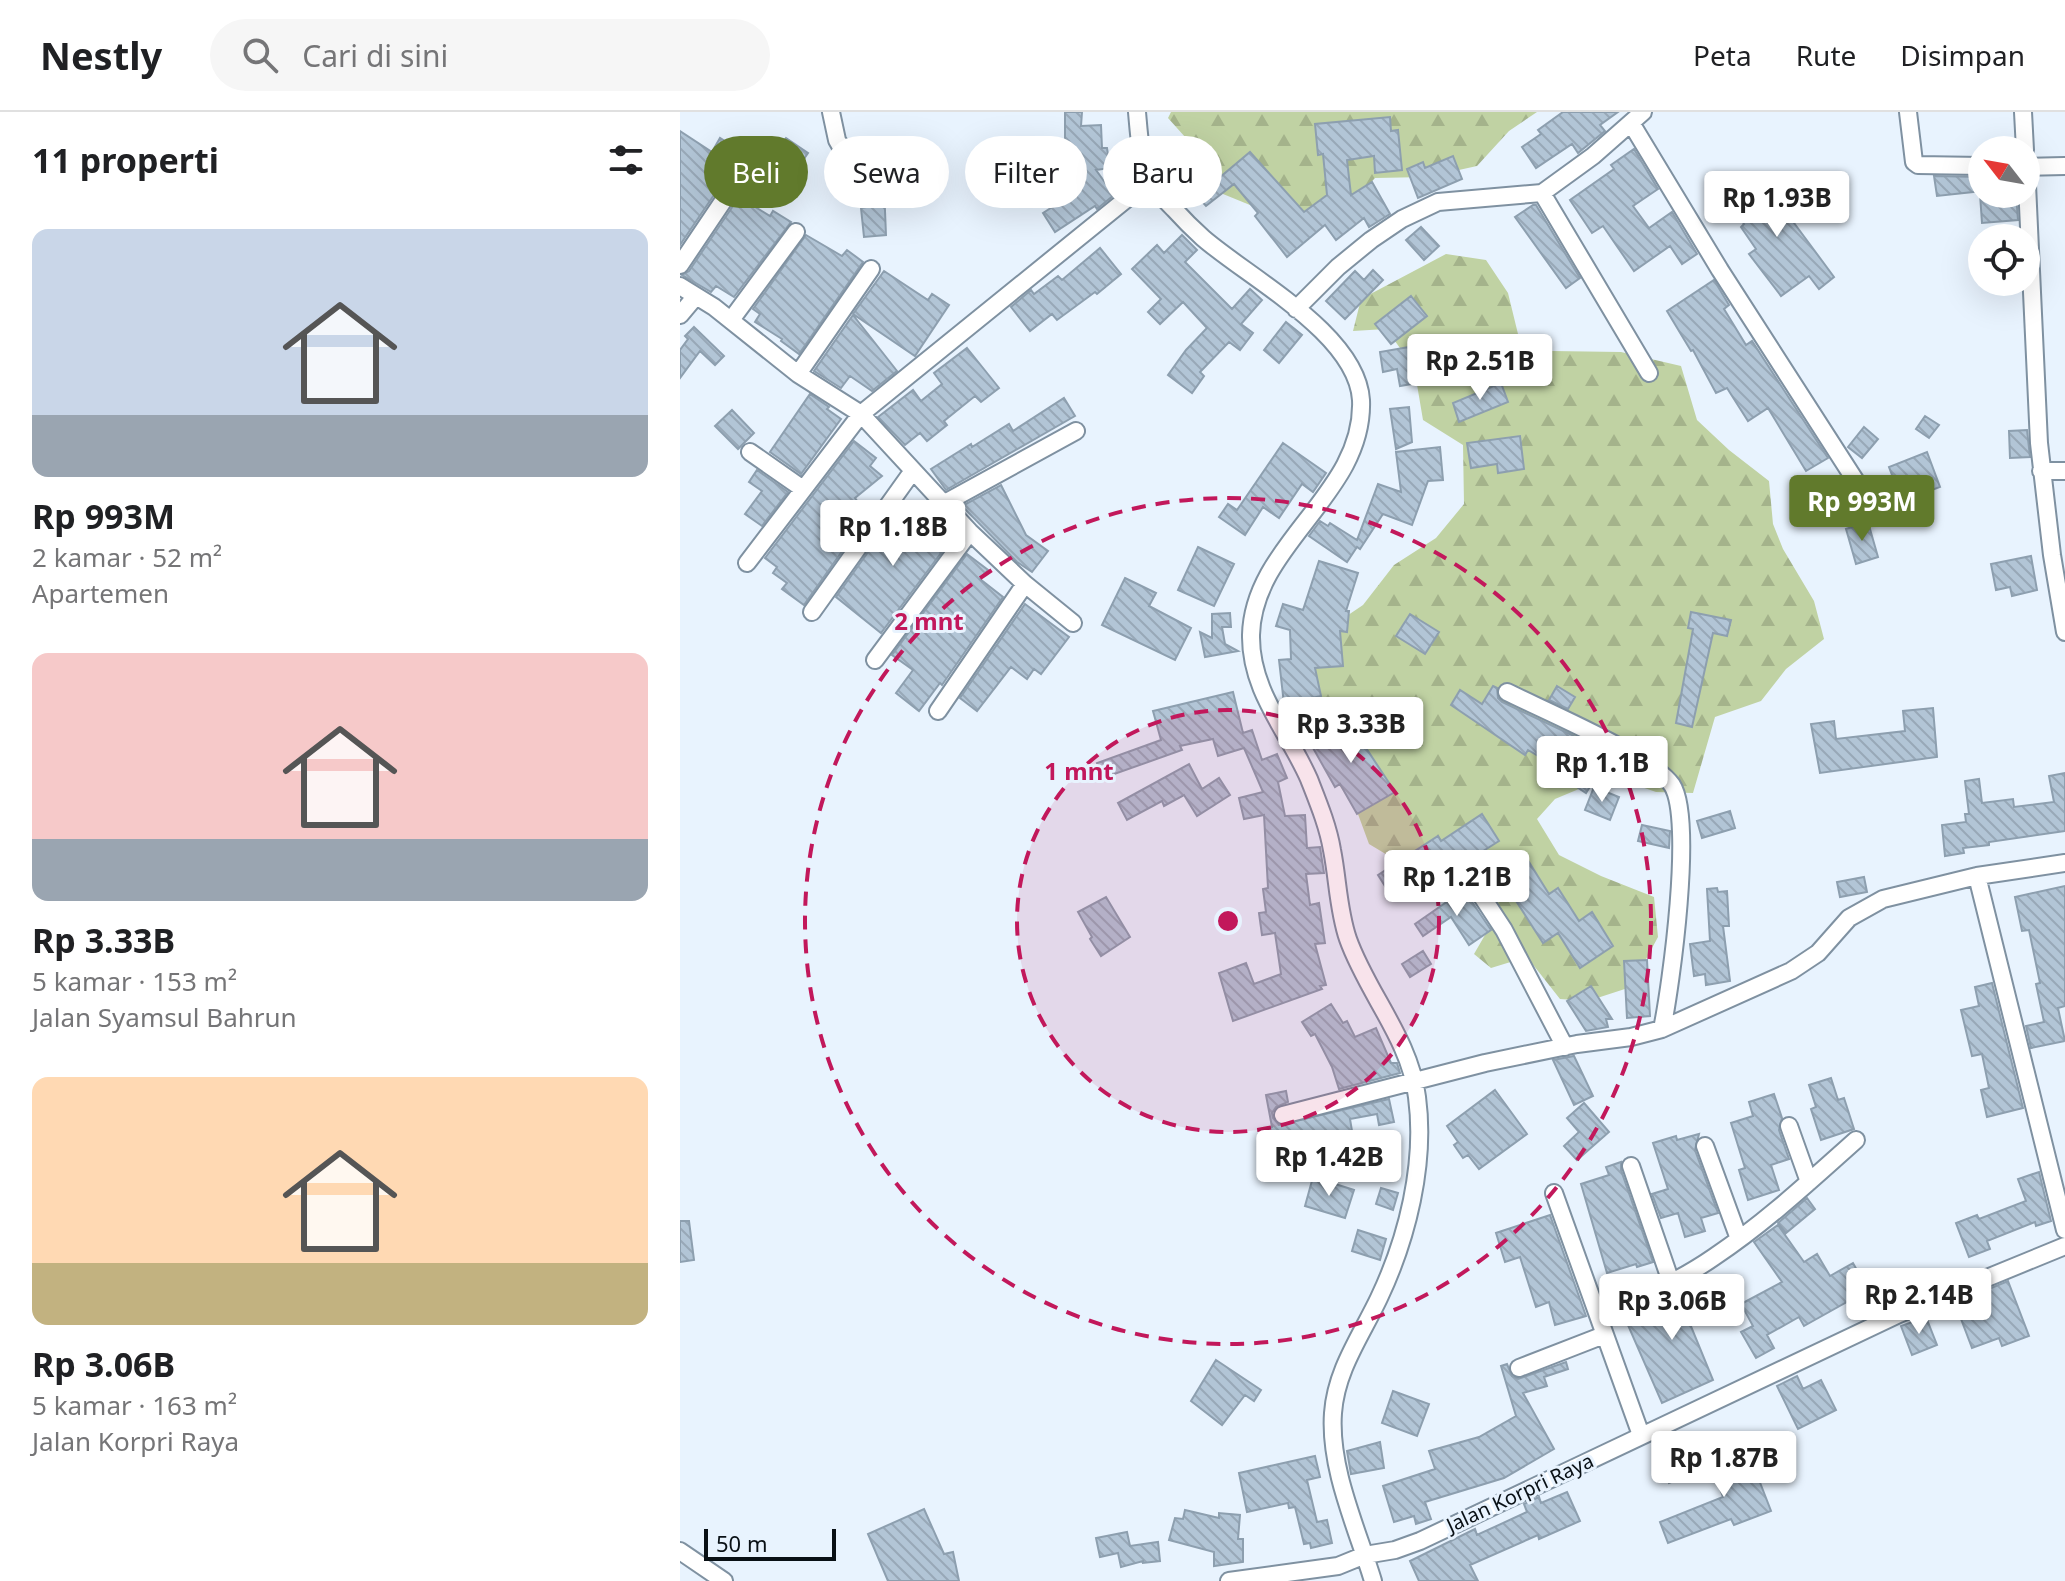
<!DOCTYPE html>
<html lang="id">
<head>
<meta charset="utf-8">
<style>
	:root { --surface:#fff; --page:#f6f6f6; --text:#202124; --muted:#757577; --line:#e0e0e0; --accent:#617a2c }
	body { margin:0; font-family:"Noto Sans",sans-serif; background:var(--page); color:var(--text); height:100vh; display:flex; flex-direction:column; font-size:30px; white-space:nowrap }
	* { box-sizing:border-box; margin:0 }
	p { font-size:26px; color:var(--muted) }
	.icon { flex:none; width:44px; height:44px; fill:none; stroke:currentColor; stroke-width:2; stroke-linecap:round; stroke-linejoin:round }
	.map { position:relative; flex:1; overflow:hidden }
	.side { display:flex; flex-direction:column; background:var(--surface); width:680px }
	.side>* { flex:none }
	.banner { position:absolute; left:24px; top:24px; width:760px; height:72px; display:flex; gap:16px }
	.needle { width:52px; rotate:301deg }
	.buttons { position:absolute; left:1288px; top:24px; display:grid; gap:16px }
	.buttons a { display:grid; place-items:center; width:72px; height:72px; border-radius:50%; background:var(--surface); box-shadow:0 8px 32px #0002; font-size:40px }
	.scale { position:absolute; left:24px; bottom:20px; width:132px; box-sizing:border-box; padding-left:8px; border:4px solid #091015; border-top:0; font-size:22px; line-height:28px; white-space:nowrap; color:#091015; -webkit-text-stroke:6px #e8f3fe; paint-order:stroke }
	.price { position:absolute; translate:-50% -68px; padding:0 18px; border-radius:8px; background:#fff; color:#222; font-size:26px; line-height:52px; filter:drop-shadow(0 2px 4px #0008) }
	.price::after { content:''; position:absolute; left:50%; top:48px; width:24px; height:18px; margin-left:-12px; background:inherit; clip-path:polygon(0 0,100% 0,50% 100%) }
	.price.on { background:var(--accent); color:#fff }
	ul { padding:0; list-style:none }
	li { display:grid; align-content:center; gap:16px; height:424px; padding:0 32px }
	li span { display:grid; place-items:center; height:248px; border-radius:16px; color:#555 }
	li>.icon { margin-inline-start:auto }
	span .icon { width:144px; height:144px; fill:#fffc; stroke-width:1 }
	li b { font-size:34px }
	h2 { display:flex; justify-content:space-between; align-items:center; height:96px; padding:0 32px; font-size:34px }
	.tag { padding:0 28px; border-radius:36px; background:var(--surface); box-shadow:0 8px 32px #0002; font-size:28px; line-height:72px }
	.tag.on { background:var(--accent); color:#fff }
	header { display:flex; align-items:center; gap:48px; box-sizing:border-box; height:112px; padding:0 40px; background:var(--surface); border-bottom:2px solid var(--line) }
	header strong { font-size:38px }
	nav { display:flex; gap:44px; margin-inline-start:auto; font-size:28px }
	.search { width:560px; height:72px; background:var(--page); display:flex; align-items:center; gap:20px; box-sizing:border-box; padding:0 28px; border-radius:44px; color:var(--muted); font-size:30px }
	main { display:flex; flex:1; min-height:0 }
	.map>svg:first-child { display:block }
	.forest { fill:url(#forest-firs) }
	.building { fill:url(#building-back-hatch); stroke:#8d9faf; stroke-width:2 }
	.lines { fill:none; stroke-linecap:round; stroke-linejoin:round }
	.minor-casing { stroke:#7f91a1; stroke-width:20 }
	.minor { stroke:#fff; stroke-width:16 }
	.ring { fill:none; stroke:#c2185b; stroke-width:4; stroke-dasharray:14 10 }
	.labels { text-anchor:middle; stroke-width:6; stroke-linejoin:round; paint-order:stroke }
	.street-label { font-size:20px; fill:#091015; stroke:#e8f3fe }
	.centre { fill:#c2185b; stroke:#e8f3fe; stroke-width:4 }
	.ring-label { font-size:24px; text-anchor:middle; font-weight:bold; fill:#c2185b; stroke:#e8f3fe; stroke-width:6; stroke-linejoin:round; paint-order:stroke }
</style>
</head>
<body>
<header>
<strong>Nestly</strong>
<div class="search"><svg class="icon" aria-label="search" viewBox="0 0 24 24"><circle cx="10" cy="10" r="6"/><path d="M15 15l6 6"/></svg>Cari di sini</div>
<nav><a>Peta</a><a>Rute</a><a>Disimpan</a></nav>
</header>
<main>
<section class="side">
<h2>11 properti<svg class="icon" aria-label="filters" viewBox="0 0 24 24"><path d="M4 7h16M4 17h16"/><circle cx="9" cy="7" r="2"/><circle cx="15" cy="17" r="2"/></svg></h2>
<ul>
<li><span style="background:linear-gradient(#c9d6e8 75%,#9aa5b1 0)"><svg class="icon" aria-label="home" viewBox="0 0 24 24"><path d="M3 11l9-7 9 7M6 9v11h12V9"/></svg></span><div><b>Rp 993M</b><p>2 kamar · 52 m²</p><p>Apartemen</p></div></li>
<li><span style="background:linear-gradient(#f6c9c9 75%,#9aa5b1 0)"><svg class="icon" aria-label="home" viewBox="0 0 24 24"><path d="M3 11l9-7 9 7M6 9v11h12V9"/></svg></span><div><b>Rp 3.33B</b><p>5 kamar · 153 m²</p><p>Jalan Syamsul Bahrun</p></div></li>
<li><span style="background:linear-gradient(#ffd9b3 75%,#c2b280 0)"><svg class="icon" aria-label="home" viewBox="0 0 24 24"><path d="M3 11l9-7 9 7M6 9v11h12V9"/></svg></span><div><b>Rp 3.06B</b><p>5 kamar · 163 m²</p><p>Jalan Korpri Raya</p></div></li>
</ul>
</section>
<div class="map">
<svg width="1385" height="1469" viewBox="0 0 1385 1469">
	<defs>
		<pattern id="forest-firs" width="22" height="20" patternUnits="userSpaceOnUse" patternTransform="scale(2)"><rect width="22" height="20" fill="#c0d2a3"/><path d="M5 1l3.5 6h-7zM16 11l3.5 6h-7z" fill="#a4b38b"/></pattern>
		<pattern id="building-back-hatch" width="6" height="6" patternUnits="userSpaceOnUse" patternTransform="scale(2)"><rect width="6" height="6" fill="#b2c5d6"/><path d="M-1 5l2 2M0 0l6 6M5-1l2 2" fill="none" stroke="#98a8b7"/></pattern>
	</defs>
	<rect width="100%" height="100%" fill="#e8f3fe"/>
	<path class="forest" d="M491 0H857L829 19 797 54 747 65 695 66 655 109 602 106 543 82 523 45 488 6Z
		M766 142 806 148 828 181 838 222 872 239 941 240 1001 254 1017 308 1049 338 1089 369 1093 412 1103 437 1134 489 1144 527 1106 557 1081 589 1035 605 1013 681 976 680 930 664 875 687 857 707 879 743 921 764 974 785 978 825 951 875 908 889 880 887 847 845 811 856 794 842 816 804 786 780 767 760 729 756 689 732 675 694 659 673 642 633 623 604 614 565 646 518 683 493 714 453 756 426 784 392 783 333 743 308 734 255 706 217 673 219 681 187Z"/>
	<path class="building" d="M385 0H402L401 14 421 13 422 36H427L430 56 416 58 434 83 417 97 415 94 375 120 363 101 391 83 385 42Z
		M883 0H938L920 13 925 19 898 41 892 32 856 56 842 35 861 22 858 18Z
		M710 5 711 19 718 18 722 58 695 61 694 44 667 48 671 83 692 70 710 102 689 115 684 106 656 128 645 113 607 145 575 104 578 101 554 72 526 94 492 57 515 38 539 66 570 40 624 100 647 83 643 42 638 43 635 12Z
		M0 19 32 40 40 26 70 45 65 54H56L51 58 0 133Z
		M106 26 128 41 115 60 93 44Z
		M954 37 978 77 953 94 969 116 992 100 1017 142 1002 152 990 134 954 159 923 114 912 121 890 88 934 57 931 53Z
		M773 44 782 67 738 86 727 57 743 50 745 56Z
		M203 50 206 123 184 125 181 96 187 95 186 79 192 71 186 51Z
		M1082 61 1099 86 1097 88 1154 165 1139 177 1129 164 1101 184 1069 142 1076 137 1061 115 1064 112 1056 100 1061 96 1052 82Z
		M1254 64 1302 65V79L1257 84Z
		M1300 82H1336L1338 108 1302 111Z
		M59 85 90 104 93 99 111 110 54 185 36 174 31 180 2 163 9 159Z
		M853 93H856L900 166 886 176 835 105Z
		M741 115 759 134 744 148 726 128Z
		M126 123 162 144 167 138 183 150 119 242 101 229 102 227 75 210 80 202 73 197Z
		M502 123 517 138 505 150 552 197 570 177 582 188 561 212 573 221 560 238 549 230 520 260 524 264 512 281 488 263 506 238 527 216 503 190 480 212 468 200 481 187 452 157 477 133 484 141Z
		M420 136 441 162 417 182 415 180 377 208 372 202 350 219 331 195 351 178 354 182 378 164 382 168Z
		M693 158 703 168 665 207 646 189 675 159 684 168Z
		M204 159 248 188 252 182 269 193 235 244 173 202Z
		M1034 168 1049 193 1044 197 1066 233 1072 229 1148 346 1126 359 1088 296 1068 309 1047 276 1036 281 1013 238 1011 239 987 199Z
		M731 184 747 204 711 232 695 212Z
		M173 203 217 259 192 279 170 264 161 276 134 259Z
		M606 210 622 223 599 251 584 238Z
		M14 215 44 244 35 253 20 239 0 266V238L8 227 5 224Z
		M752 231 755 251 751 252 754 268 720 274 717 257 703 260 700 240Z
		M287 236 319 276 301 290 295 284 264 309 267 313 247 329 240 321 225 333 198 305 233 278 241 289 262 272 254 261Z
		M821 271 828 290 779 310 773 291Z
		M130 282 149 295 147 297 161 307 121 362 90 340Z
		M384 286 395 304 266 378 251 357 291 332 292 335 329 312 333 319Z
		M729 295 732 330 716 337 710 297Z
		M52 298 74 321 58 337 35 314Z
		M1245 304 1259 313 1249 326 1236 317Z
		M1184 315 1198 327 1182 346 1168 335Z
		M1347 318 1350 345 1330 346 1329 319Z
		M840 324 844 357 818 361 817 352 791 356 787 331Z
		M174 329 196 346 190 354 202 364 175 386 184 398 197 390 124 493 102 477 107 471 93 461 97 455 85 446Z
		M603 331 646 361 633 380 622 372 599 406 583 395 565 423 539 405 548 392 557 398Z
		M760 335 763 368 748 369 732 413 703 402 680 437 677 435 667 450 629 424 640 409 648 414 650 411 677 428 698 372 721 380 716 340Z
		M1247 340 1260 375 1222 389 1209 355Z
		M77 358 108 380 82 414 65 402 82 379 69 370Z
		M321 373 346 423 368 439 352 460 337 450 282 394Z
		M223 391 270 429 201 521 156 485Z
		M1188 410 1198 445 1176 452 1166 417Z
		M518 435 554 452 534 494 498 478Z
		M287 442 308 458 300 467 323 485 262 573 260 571 239 599 216 581 233 558 212 543Z
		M1351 444 1357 478 1332 484 1330 475 1316 478 1311 452Z
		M639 449 678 461 666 499H669L667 520 660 519 663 554 635 556 641 584 604 592 599 548 611 547 610 518 596 514 603 492 623 498Z
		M445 466 476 481 469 494 511 516 495 548 422 513Z
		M345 492 389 525 361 562 354 557 347 567 331 555 297 599 280 586Z
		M1011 500 1051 508 1047 524 1033 521 1012 615 996 611 1013 517 1008 516Z
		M550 501 551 515H542L545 532 558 539 525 545 520 520 532 526V502Z
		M730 502 759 520 745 542 716 524Z
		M813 574 817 576 818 586 822 590 890 622 929 644 906 681 877 662 880 657 848 638 845 643 771 593 780 578 802 592Z
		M877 574 895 585 888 597 869 588Z
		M553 580 563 621 572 618 582 648 597 642 607 666 598 670 605 704 625 703 627 736 640 735 644 761 626 762 630 793 639 791 645 831 635 832 646 873 640 874 642 877 553 909 539 861 566 851 574 872 601 862 595 821 582 823 579 801 586 800 583 777 588 776 584 703 564 707 559 686 583 680 564 636 538 644 533 627 500 634 502 638 423 666 417 651 481 628 473 599Z
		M1253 596 1257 645 1140 661 1131 612 1154 609 1156 627 1225 619 1223 599Z
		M665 604 715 680 677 702 660 672 655 675 628 627Z
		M509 652 522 677 539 666 550 683 517 704 504 683 484 694 482 689 447 708 438 691Z
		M1385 661V719L1309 730V733L1283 736 1284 741 1265 744 1262 713 1286 710 1285 702H1289L1285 669 1299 667 1302 691 1333 687 1334 695 1374 690 1369 664Z
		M914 675 939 685 930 708 905 698Z
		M1050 699 1055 716 1022 726 1017 709Z
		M802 702 819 729 800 741 815 765 806 771 793 751 781 739 769 744 712 785 698 763 758 724 761 729Z
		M962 713 990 719 989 736 958 729Z
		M849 750 869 782 878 776 899 809 912 800 933 834 900 856 878 821 863 831 822 767Z
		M1184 765 1187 780 1160 785 1157 770Z
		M1385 774V894L1378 896 1385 929 1351 936 1346 914 1364 910 1356 872 1360 871 1349 818 1342 819 1335 785Z
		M1037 776 1038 780 1047 779 1049 814H1043L1050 869 1026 873 1025 862 1014 864 1010 832 1030 829 1027 777Z
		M784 778 811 818 789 833 771 805 743 824 735 812Z
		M426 785 450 825 421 844 410 827 412 825 398 800Z
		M743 839 751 852 730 865 722 852Z
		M967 848 970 904 947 906 944 849Z
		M1312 871 1343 996 1307 1005 1301 978 1309 976 1302 942 1292 944 1281 898 1299 894 1295 875Z
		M911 874 932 907H926L928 915 906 919 887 889Z
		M651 892 663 911 667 909 675 925 696 916 711 951H717L720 961 659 977 652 955 635 922 631 924 622 910Z
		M894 944 913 984 894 993 873 948Z
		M1151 966 1158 988 1164 986 1174 1017 1141 1028 1131 997 1136 995 1129 973Z
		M815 978 847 1022 799 1057 788 1043 783 1046 774 1033 778 1030 767 1014Z
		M606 979 608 990 596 995 592 1001 593 1006 599 1013 709 987 714 1010 699 1013 697 1002 670 1007 672 1019 589 1036 585 1016 592 1015 586 983Z
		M1094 982 1102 1006 1099 1018 1109 1047 1091 1053 1099 1078 1068 1088 1059 1058 1065 1056 1051 1011 1073 1004 1069 990Z
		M904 991 929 1020 897 1048 884 1034 899 1020 887 1006Z
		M1019 1022 1015 1038 1038 1101 1021 1106 1025 1119 1005 1125 998 1101 981 1106 972 1082 988 1077 973 1031 996 1024 997 1028Z
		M941 1050V1058L973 1150 957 1155 956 1152 927 1161 901 1072 929 1063 926 1055Z
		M1359 1060 1371 1109 1356 1114 1355 1110 1307 1129 1310 1137 1289 1145 1276 1111 1297 1103 1299 1107 1346 1089 1338 1067Z
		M633 1065 674 1078 665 1106 625 1094Z
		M701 1076 718 1081 713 1098 696 1092Z
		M1127 1086 1135 1097 1106 1121 1098 1111Z
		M870 1103 906 1204 875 1213 869 1190 856 1195 840 1145 825 1150 816 1121Z
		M0 1109H9L14 1148 0 1150Z
		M1098 1113 1124 1150 1137 1142 1150 1164 1173 1151 1188 1178 1124 1214 1119 1205 1087 1223 1094 1236 1076 1246 1061 1220 1073 1214 1061 1192 1102 1170 1074 1130Z
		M678 1118 706 1127 700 1148 672 1139Z
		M1328 1169 1349 1224 1322 1234 1319 1226 1292 1236 1275 1191Z
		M1015 1170 1028 1204 1010 1212 1033 1268 982 1291 944 1204Z
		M1246 1205 1257 1233 1232 1243 1221 1214Z
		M536 1248 581 1278 574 1289 565 1283 542 1313 511 1289Z
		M886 1250 888 1257 864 1265 867 1274 843 1281 874 1337 824 1366 745 1390 751 1407 736 1412 734 1404 714 1410 703 1374 755 1357 749 1339 799 1325 836 1304 821 1254 827 1252 832 1264 838 1267Z
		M1117 1264 1123 1277 1141 1268 1156 1298 1118 1317 1097 1274Z
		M713 1279 749 1292 737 1324 702 1311Z
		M994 1321 1010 1363 989 1371 974 1330Z
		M700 1330 704 1356 671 1362 667 1339Z
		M1067 1337 1091 1399 1054 1413 1051 1407 988 1431 980 1410 1043 1385 1031 1351Z
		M635 1344 640 1365 627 1368 637 1410 647 1408 652 1431 631 1436 630 1431 624 1432 615 1395 609 1396 608 1391 567 1400 559 1361Z
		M887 1380 900 1409 859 1427 858 1423 790 1453 798 1469H739L730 1449 795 1417 797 1423 847 1400 844 1392 859 1385 861 1391Z
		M244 1397 264 1442 273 1440 279 1469H208L188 1422Z
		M505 1398 539 1406V1401L560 1403 558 1427H563V1450L534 1454V1440L489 1428 495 1406 503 1407Z
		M447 1420 450 1434 478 1430 480 1449 463 1451V1449L441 1455 438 1441 420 1445 416 1426Z"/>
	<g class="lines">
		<g class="minor-casing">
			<path id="minor" d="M151 0 157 28 181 70
				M457 0C459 22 460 45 469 65 474 77 485 88 494 97 503 107 513 117 523 126 569 166 677 222 681 288 685 382 573 431 571 523 570 579 608 619 629 667 638 690 648 714 652 738 658 768 658 798 668 827 687 881 730 927 737 985 746 1052 727 1127 699 1186 681 1224 656 1258 653 1301 649 1357 677 1416 693 1469
				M1228 0 1234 50 1238 53 1302 54
				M1343 0 1345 38
				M951 11 1040 158 1195 399
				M1346 51 1359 331 1372 443 1385 520
				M1346 55 1385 54
				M862 81 969 261
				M0 153 60 64
				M0 174 34 195 118 262 181 302 290 420 345 472 393 511
				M616 197 658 155 691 128 722 107 758 90 862 81 913 44 963 0
				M0 203 16 184
				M51 208 116 120
				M118 262 191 157
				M70 340 123 377
				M1361 359H1385
				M263 392 396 319
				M67 451 181 302 470 68
				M132 500 232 360
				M195 548 290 420
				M827 580C863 598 972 644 992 673 1014 707 991 874 982 917
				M258 599 345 472
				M1297 764 1385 1118
				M740 776 775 753 784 757 824 818 885 935
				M603 1003 805 951 897 932 951 925 982 917 1111 859 1138 841 1169 806 1203 787 1297 764 1385 751
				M1109 1014 1129 1070
				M1025 1034 1059 1127
				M951 1054 991 1170
				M874 1081 961 1323
				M918 1203C958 1187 998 1170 1034 1145 1085 1111 1130 1069 1176 1028
				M839 1256 924 1223
				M0 1439 44 1469
				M549 1469 658 1454 685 1443 715 1438 740 1429 1219 1202 1385 1134"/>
		</g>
		<use href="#minor" class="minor"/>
	</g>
	<circle cx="548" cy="809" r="211" fill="#c2185b" fill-opacity=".12"/>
	<g class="ring">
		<circle cx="548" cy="809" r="211"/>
		<circle cx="548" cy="809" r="423"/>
	</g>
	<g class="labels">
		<g class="street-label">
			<text transform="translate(840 1381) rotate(-25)" y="7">Jalan Korpri Raya</text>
		</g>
	</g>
	<circle cx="548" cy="809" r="12" class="centre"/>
	<g class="ring-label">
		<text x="249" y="518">2 mnt</text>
		<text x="399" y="668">1 mnt</text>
	</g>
</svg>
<div class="buttons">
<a><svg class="needle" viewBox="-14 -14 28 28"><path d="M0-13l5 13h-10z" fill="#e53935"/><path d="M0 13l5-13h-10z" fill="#757577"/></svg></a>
<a><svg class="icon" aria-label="locate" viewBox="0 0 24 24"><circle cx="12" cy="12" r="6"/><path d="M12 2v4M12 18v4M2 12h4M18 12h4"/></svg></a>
</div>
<div class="scale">50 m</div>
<b class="price" style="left:1097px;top:127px">Rp 1.93B</b>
<b class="price" style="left:800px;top:290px">Rp 2.51B</b>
<b class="price on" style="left:1182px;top:431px">Rp 993M</b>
<b class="price" style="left:213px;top:456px">Rp 1.18B</b>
<b class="price" style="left:671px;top:653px">Rp 3.33B</b>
<b class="price" style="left:922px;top:692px">Rp 1.1B</b>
<b class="price" style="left:777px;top:806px">Rp 1.21B</b>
<b class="price" style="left:649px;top:1086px">Rp 1.42B</b>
<b class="price" style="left:1239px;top:1224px">Rp 2.14B</b>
<b class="price" style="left:992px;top:1230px">Rp 3.06B</b>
<b class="price" style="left:1044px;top:1387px">Rp 1.87B</b>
<div class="banner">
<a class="tag on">Beli</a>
<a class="tag">Sewa</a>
<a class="tag">Filter</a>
<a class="tag">Baru</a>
</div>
</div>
</main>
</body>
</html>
